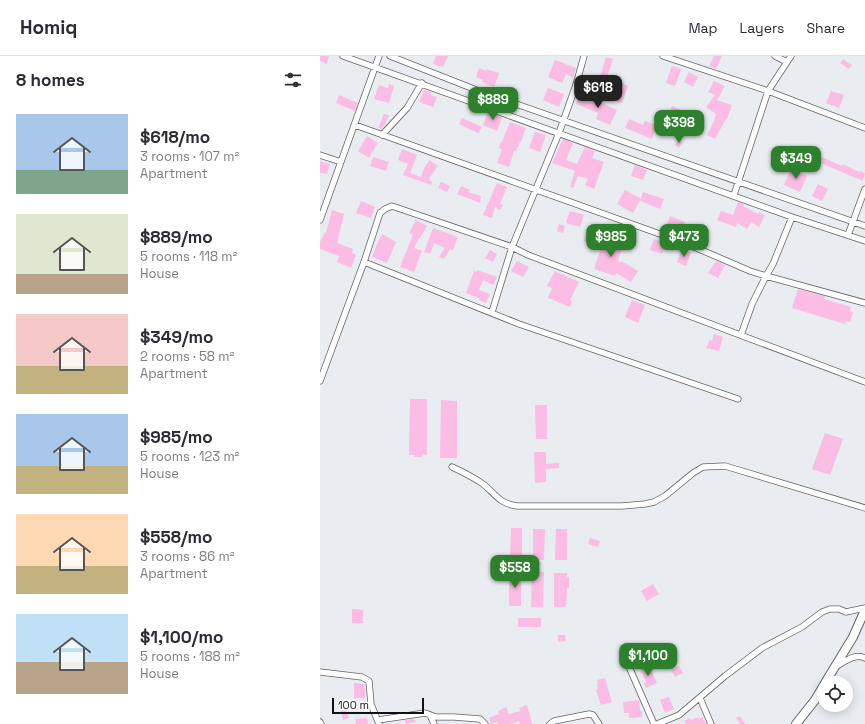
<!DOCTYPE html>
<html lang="en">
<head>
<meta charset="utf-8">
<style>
	:root { --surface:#fff; --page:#f7f7f7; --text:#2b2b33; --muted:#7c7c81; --line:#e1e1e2; --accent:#2d802c }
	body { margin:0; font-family:"Space Grotesk",sans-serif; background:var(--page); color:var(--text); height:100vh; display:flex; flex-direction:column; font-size:15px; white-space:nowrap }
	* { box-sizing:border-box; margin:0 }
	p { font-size:13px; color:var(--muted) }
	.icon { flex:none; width:22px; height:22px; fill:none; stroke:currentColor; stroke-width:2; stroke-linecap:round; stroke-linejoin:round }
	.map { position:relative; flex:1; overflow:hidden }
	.side { display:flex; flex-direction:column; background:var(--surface); width:320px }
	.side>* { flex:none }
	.buttons { position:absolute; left:497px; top:620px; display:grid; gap:8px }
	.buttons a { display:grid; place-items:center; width:36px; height:36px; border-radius:50%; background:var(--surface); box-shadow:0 2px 10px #0003; font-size:20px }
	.scale { position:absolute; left:12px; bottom:10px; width:92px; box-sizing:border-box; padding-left:4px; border:2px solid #101112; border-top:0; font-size:11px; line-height:14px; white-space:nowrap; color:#101112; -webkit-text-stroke:3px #fff; paint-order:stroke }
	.price { position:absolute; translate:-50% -34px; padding:0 9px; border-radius:8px; background:var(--accent); color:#fff; font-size:13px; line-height:26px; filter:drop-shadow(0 1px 2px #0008) }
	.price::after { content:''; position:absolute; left:50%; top:24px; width:12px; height:9px; margin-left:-6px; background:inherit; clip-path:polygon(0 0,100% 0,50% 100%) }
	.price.current { background:#222; color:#fff }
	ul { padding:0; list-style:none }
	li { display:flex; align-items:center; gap:12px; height:100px; padding:0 16px }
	li span { display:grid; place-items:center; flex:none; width:112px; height:80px; border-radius:0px; color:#555 }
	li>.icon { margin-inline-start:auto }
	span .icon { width:48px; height:48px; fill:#fffc; stroke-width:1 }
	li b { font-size:17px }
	h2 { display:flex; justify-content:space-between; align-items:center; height:48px; padding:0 16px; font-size:17px }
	header { display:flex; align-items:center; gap:24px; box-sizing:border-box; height:56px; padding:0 20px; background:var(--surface); border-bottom:1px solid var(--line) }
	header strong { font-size:19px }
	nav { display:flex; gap:22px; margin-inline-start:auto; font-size:14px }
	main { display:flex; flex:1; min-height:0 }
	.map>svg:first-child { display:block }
	.building { fill:#fbbde3 }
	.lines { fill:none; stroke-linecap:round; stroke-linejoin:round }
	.street-casing { stroke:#626368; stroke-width:7 }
	.secondary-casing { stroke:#626368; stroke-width:10 }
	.street { stroke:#fff; stroke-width:5.5 }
	.secondary { stroke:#fff; stroke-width:8 }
</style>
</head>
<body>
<header>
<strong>Homiq</strong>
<nav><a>Map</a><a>Layers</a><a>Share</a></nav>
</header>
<main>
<section class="side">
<h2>8 homes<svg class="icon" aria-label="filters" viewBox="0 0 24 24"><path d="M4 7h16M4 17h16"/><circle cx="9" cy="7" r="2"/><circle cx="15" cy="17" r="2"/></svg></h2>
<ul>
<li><span style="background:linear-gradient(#a9c7e8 70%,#7fa58c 0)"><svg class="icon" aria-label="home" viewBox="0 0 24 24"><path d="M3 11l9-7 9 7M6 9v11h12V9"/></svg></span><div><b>$618/mo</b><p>3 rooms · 107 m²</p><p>Apartment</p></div></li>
<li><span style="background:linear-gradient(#dfe7d0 75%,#b9a48a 0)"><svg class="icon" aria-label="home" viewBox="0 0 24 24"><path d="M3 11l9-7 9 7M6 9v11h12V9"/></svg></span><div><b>$889/mo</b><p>5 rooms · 118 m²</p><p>House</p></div></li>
<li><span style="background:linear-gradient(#f6c9c9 65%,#c2b280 0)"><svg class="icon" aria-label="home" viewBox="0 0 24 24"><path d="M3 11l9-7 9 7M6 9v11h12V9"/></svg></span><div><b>$349/mo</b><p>2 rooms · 58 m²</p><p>Apartment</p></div></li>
<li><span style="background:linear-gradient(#a9c7e8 65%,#c2b280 0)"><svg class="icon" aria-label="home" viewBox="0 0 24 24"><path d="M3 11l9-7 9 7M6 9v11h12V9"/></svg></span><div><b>$985/mo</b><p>5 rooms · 123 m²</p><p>House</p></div></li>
<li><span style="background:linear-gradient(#ffd9b3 65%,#c2b280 0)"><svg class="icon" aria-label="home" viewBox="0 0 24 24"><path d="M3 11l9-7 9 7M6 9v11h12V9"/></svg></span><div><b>$558/mo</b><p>3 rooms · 86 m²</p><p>Apartment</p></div></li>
<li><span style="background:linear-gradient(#bfe0f5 60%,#b9a48a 0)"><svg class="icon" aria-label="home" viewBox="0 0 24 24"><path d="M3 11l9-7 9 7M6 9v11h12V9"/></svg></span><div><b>$1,100/mo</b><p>5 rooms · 188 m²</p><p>House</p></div></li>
</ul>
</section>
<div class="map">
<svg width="545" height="668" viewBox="0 0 545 668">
	<rect width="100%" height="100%" fill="#e9ecf1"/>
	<path class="building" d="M0 0H9L7 8 0 5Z
		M116 0H128L123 11 113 8Z
		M394 0H402L396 13 389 10Z
		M286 1 293 3 287 21 308 30 302 47 297 46 301 35 283 27 279 34 273 30 281 18Z
		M523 3 532 9 529 13 520 7Z
		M235 4 256 12 253 21 246 18 242 27 228 21Z
		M352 10 361 13 355 30 346 27Z
		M159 12 166 15V13L179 17 174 31 162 26 163 24 156 21Z
		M369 16 378 21 373 31 364 26Z
		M394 25 405 30 397 44 412 49 407 63H406L395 83 387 79 394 65 396 58 386 51 395 39 388 36Z
		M69 28 74 30 69 47 54 43 59 29 68 32Z
		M228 32 244 38 239 51 223 44Z
		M104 34 111 36V39L117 41 113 51 99 46Z
		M511 35 524 39 519 52 506 47Z
		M260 37 297 54 290 69 276 63 278 57 256 48Z
		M19 39 38 47 35 55 16 47Z
		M352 50 366 56 362 63 349 58Z
		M168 56 182 61 177 75 163 69Z
		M64 58 69 59 64 70 61 73 58 72Z
		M142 62 162 71 158 77 139 68Z
		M309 63 323 69 325 65 337 69 332 83 305 72Z
		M190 66 206 72 201 86H200L196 95H194L189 111 177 107 182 93 179 92 181 86H182Z
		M215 76 226 79 220 96 209 92Z
		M47 80 58 87 49 102 38 95Z
		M243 83 253 87 246 104 257 108 265 91 275 95 272 102 284 106 274 133 265 129 268 123 258 120 253 132 250 131 255 115 232 107Z
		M358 84 362 86 359 92 355 89Z
		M82 93 97 99 90 117 101 121 104 112 110 104 118 110 110 121 109 124 112 126 111 129 83 119 88 108 78 104Z
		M499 100 522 110 523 108 539 116 540 115 545 117 543 125 496 105Z
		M53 101 69 106 66 115 50 110Z
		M0 105 10 108 7 118 0 117Z
		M315 109 327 114 323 124 311 120Z
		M471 113 487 120 480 136 464 129Z
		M121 126 130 130 127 136 118 132Z
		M177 127 187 131 180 148 183 149 180 154 175 151 172 162 163 159Z
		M498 128 508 133 502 145 492 140Z
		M141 130 150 134 148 136 161 140 160 147 137 138Z
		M305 134 321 143 313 157 297 148Z
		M323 136 344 143 340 153 320 145Z
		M41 145 55 151 51 162 36 157Z
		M418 146 424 148 423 150 438 158 439 156 445 159 439 171 431 166 427 173 417 167 416 171 397 164 401 155 413 159Z
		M12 154 24 158 17 187 33 193 32 197 36 199 31 212 17 206 19 200 0 193V186L5 176 6 177Z
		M250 155 264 159 260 171 246 167Z
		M350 160 365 166 361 177 346 171Z
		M96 164 107 170 100 182H99L94 192 102 195 94 216 80 211 93 179 89 177Z
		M239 168 245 170 243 177 237 175Z
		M113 172 138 181 133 194 130 193 124 203 119 201 125 192 114 187 110 198 104 196Z
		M62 178 76 186 67 207 52 201 57 188Z
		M266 178 286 183 303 189 298 205 305 207 318 215 311 226 296 217 295 220 274 213 282 190 264 185Z
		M334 183 346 187 342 198 330 194Z
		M362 193 371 197 366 210 357 206Z
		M170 194 177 198 173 206 165 202Z
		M197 205 209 211 203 221 191 215Z
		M396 205 405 209 398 222 388 217Z
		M157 214 177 221 173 229 163 224 159 234 170 238 166 247 161 245 158 242 146 237 154 215 157 216Z
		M235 215 259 226 250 244 252 245 250 251 228 242 232 232 227 230Z
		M478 233 505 240 504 243 531 251 530 255 533 256 530 266 526 265 525 268 472 252Z
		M312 244 325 249 318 267 305 261Z
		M394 278 403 281 399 295 386 292 390 284 392 285Z
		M90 343H107V399L102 398V401H94L95 399H89Z
		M121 344 137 345V402H120Z
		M215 349H227V383H216Z
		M505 377 523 383 510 419 492 413Z
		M214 396H226V408L239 407V412L226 413V426L215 427Z
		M191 472H202V503H190Z
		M213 473H225L224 504H213Z
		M236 473H247V504H235Z
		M270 482 280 485 278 491 268 488Z
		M189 516H201V550H189Z
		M212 516H224L223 551H211Z
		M234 517H247V521H249V532H247L246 551H234Z
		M333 528 339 538 327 545 321 535Z
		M32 553 43 554V567H32Z
		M198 562H221V571H198Z
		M238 579H245L246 585 238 586Z
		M324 610 327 615 331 613 337 627 326 632 324 627 326 626 320 612Z
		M359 610 363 617 355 621 351 614Z
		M285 622 292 646 281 649 276 634 278 633 277 628H278L277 624Z
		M34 627 45 628V642H34Z
		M349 641 354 653 345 657 340 644Z
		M24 643 29 662 23 664 18 645Z
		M319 644 320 655H322V661L309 662V657H304L303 646Z
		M207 649 212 668H200L199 665 191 668H178L177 666 171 668 169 662 179 658 178 655 186 651 189 658 200 655 199 652Z
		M420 660 425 668H420L416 662Z
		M378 661 379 663 382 661 386 668H366L364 665 369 662 371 664Z
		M47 662 48 668H36L35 663Z
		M95 663V666L86 668 85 664Z"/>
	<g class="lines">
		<g class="street-casing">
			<path id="street" d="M23 0 472 161 545 185
				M70 0 159 35 545 170
				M343 0 448 35 545 72
				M455 0 467 6
				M157 47 159 35
				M35 69 365 187 430 215 446 220 453 208 472 161
				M62 79 87 52 102 27
				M0 99 21 106
				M414 139 448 35 471 0
				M0 164 59 0
				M528 179 545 133
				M44 206 199 268 418 343
				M172 256 192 191 239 77 256 29 264 0
				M421 279 432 248 446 220 545 247
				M0 325 44 206 60 157 65 153 72 150 192 191 208 199 545 326
				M132 411C143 416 153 421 163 428 176 438 178 447 197 450H302L325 448 334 446 345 440 373 417 383 411 405 410 545 452
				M515 611C524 606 535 597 545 602
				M310 613 334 668
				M0 616 42 621 49 625 51 648 59 668
				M380 642 391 668
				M110 659 114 668
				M58 664 105 657 116 661H134L160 663 165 668
				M0 666 1 668
				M230 668 234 665 269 658 273 659 279 668
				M337 668 359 659 405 620 442 592 482 571 502 556 510 553H519L526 556 545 552"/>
		</g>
		<g class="secondary-casing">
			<path id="secondary" d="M505 627 533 581 545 554
				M476 668 495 644 504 629"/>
		</g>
		<use href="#street" class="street"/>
		<use href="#secondary" class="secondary"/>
	</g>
</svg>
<div class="buttons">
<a><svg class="icon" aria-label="locate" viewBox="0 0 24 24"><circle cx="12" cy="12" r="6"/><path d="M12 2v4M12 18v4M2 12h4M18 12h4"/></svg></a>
</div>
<div class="scale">100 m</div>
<b class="price current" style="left:278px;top:53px">$618</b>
<b class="price" style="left:173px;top:65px">$889</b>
<b class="price" style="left:359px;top:88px">$398</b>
<b class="price" style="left:476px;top:124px">$349</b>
<b class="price" style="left:291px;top:202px">$985</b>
<b class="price" style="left:364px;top:202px">$473</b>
<b class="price" style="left:195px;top:533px">$558</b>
<b class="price" style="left:328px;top:621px">$1,100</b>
</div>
</main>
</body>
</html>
